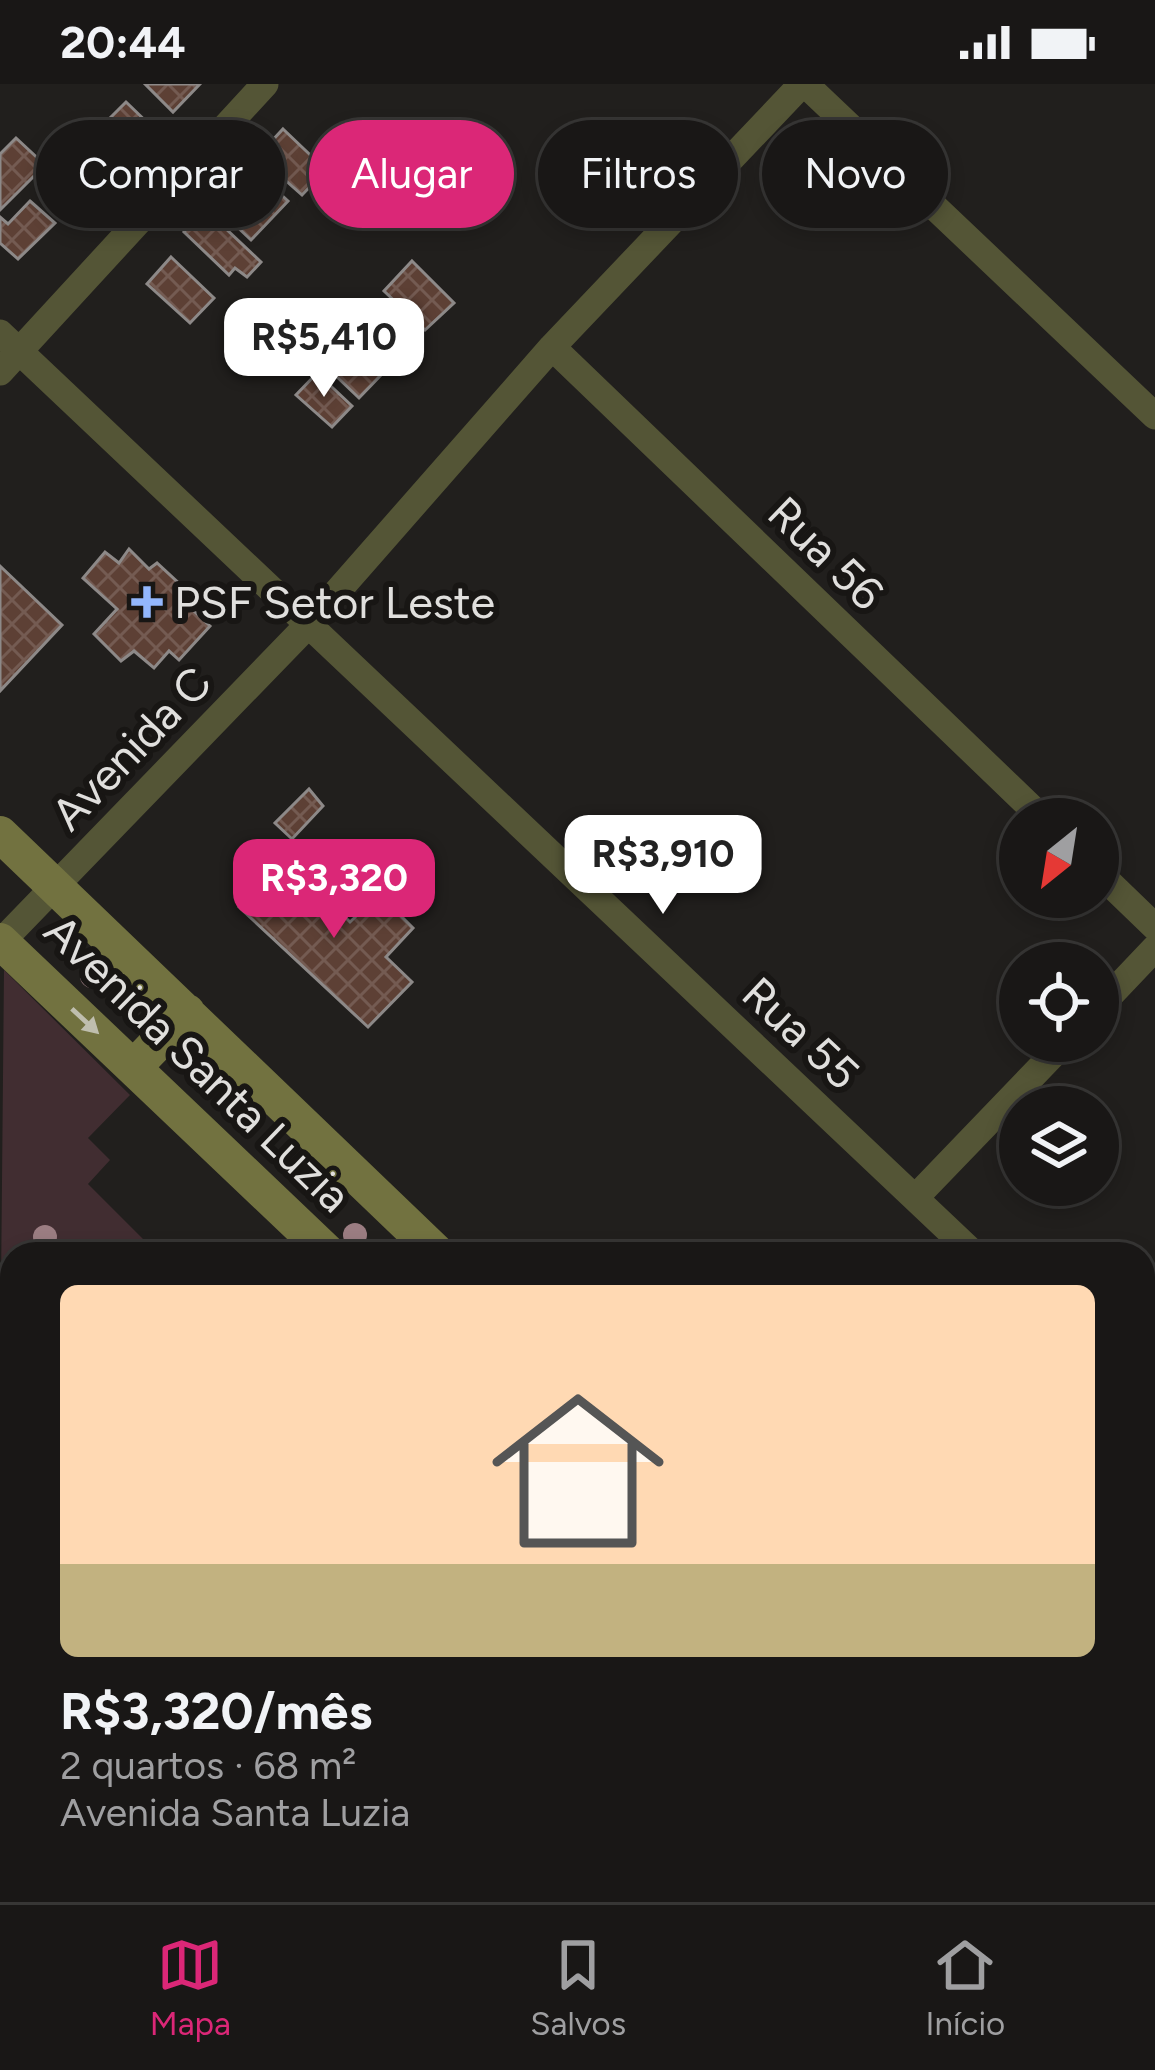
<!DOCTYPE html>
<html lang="pt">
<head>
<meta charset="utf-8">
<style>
	:root { --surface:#191716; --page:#262423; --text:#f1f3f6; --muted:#9f9fa1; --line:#373635; --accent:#db2777 }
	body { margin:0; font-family:Figtree,sans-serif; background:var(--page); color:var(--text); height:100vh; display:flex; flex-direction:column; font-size:45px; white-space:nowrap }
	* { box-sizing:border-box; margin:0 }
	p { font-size:39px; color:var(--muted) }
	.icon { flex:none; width:66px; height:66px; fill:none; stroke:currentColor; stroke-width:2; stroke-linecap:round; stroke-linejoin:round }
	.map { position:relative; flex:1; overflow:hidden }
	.drawer { position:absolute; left:0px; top:1158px; width:1155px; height:660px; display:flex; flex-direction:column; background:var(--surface); border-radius:36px 36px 0 0; box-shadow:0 6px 18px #0003,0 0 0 3px var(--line) }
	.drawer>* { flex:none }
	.banner { position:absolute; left:36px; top:36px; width:1083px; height:108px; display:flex; gap:24px }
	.needle { width:78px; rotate:210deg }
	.tools { position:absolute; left:999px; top:714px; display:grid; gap:24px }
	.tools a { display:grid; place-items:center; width:120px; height:120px; border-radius:50%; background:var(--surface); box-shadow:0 6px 18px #0003,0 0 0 3px var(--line); font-size:60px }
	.price { position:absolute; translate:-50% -102px; padding:0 27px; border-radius:24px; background:#fff; color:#222; font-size:39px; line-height:78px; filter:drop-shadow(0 3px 6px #0008) }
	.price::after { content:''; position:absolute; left:50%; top:72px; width:36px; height:27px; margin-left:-18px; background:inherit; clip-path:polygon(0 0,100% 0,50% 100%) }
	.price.on { background:var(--accent); color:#fff }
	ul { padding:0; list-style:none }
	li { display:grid; align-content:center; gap:24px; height:636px; padding:0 60px }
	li+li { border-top:3px solid var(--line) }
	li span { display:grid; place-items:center; height:372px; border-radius:18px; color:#555 }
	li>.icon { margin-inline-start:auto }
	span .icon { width:216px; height:216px; fill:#fffc; stroke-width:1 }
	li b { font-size:51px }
	.tag { padding:0 42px; border-radius:54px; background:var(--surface); box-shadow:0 6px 18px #0003,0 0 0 3px var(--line); font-size:42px; line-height:108px }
	.tag.on { background:var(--accent); color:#fff }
	.status { display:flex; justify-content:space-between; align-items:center; height:84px; padding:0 60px; background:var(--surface); direction:ltr }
	.status svg { height:33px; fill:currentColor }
	.menu { display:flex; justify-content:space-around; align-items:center; height:168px; border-top:3px solid var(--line); background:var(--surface); font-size:33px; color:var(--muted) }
	.menu a { display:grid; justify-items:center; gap:6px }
	.menu .on { color:var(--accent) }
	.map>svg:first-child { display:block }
	.grass { fill:#412d31 }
	.forest { fill:url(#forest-firs) }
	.building { fill:url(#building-cross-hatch); stroke:#8d8988; stroke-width:3 }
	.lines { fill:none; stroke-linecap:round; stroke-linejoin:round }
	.street { stroke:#545536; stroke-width:27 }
	.secondary { stroke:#727240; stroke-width:36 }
	.tree { fill:#9b7d82 }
	.oneway { fill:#bfbeae }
	.poi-dot { fill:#93b7fd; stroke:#181614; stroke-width:4.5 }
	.labels { text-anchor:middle; stroke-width:12; stroke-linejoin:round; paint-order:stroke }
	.street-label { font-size:45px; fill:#e0dfdd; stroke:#181614 }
	.poi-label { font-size:45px; fill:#e0dfdd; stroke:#181614; text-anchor:start }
</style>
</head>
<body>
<div class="status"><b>20:44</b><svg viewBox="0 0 49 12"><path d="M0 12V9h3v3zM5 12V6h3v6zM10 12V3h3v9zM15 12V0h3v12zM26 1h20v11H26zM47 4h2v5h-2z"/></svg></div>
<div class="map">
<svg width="1155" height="1818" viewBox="0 0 1155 1818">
	<defs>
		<pattern id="forest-firs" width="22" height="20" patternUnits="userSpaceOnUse" patternTransform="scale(3)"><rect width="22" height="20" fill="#6e4e54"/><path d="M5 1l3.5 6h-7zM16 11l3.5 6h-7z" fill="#82676c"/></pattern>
		<pattern id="building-cross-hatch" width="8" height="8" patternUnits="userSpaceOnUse" patternTransform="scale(3)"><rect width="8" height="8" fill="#5d4035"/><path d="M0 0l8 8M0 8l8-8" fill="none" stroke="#745b52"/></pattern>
	</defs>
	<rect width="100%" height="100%" fill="#211f1d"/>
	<path class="grass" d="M4 886 130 1011 88 1054 110 1076 88 1100 158 1170H12V1319L0 1308Z"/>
	<path class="forest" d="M481 1806H945L951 1812 945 1818H493Z"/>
	<path class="building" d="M145 0H200L173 28Z
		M126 18 155 46 122 79 93 51Z
		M283 45 326 86 302 111 258 72Z
		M16 54 45 81 0 126V70Z
		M249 81 288 117 251 156 212 119Z
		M30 117 55 139 18 175 0 159V133L8 140Z
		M205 125 261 178 247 193 235 184 229 191 184 148Z
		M171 173 214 214 190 239 147 200Z
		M412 177 454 219 425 246 384 207Z
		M336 249 381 291 359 314 315 272Z
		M317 289 352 322 332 343 296 311Z
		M129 465 149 485 157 479 184 504 178 512 210 542 179 576 169 567 154 584 134 567 121 577 94 550 117 525 83 494 105 468 119 479Z
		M0 482 62 541 0 607Z
		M309 705 323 722 292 755 275 739Z
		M287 775 350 838 379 810 413 844 386 873 412 898 368 943 239 823Z"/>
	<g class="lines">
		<path class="street" d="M805 0 1155 332
			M0 249 974 1170
			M552 263 1043 735
			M0 288 265 0
			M1098 788 1155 843
			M0 859 308 541 552 263 802 0
			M1098 924 1155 864
			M915 1114 1066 957
			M1143 1330 1155 1341
			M0 1423 12 1420
			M0 1460 12 1448
			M454 1806 466 1818
			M161 1818 172 1806"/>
		<path class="secondary" d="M0 750 438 1170
			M0 857 329 1170
			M134 983 187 928
			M994 1806 1007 1818
			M1098 1806 1111 1818"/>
	</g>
	<g class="tree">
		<circle cx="92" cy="892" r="12"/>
		<circle cx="355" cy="1151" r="12"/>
		<circle cx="45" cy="1153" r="12"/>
	</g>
	<defs><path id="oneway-solid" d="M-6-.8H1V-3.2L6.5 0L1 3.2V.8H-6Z" transform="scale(3)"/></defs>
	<use class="oneway" href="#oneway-solid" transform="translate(85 937) rotate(43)"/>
	<path class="poi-dot" d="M141 500h12v12h12v12h-12v12h-12v-12h-12v-12h12z"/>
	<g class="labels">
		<g class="street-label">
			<text transform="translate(826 469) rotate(44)" y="16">Rua 56</text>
			<text transform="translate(131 664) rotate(-46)" y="16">Avenida C</text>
			<text transform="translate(801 949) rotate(43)" y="16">Rua 55</text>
			<text transform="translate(198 979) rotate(44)" y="16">Avenida Santa Luzia</text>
		</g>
		<g class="poi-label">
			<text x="174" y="534">PSF Setor Leste</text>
		</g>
	</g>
</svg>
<div class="tools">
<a><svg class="needle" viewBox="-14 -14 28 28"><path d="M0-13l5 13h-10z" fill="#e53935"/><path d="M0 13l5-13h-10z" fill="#9f9fa1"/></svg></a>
<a><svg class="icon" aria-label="locate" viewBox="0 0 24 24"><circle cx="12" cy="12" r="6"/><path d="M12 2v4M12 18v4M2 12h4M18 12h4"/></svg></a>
<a><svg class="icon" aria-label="layers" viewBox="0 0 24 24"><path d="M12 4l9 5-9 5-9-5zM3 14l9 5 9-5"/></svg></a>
</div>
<b class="price" style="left:324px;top:316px">R$5,410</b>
<b class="price" style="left:663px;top:833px">R$3,910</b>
<b class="price on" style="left:334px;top:857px">R$3,320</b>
<div class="banner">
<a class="tag">Comprar</a>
<a class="tag on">Alugar</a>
<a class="tag">Filtros</a>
<a class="tag">Novo</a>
</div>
<section class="drawer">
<ul>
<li><span style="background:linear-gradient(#ffd9b3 75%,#c2b280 0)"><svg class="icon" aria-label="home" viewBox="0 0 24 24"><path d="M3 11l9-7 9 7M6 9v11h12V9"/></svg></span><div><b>R$3,320/mês</b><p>2 quartos · 68 m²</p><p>Avenida Santa Luzia</p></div></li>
</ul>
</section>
</div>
<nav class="menu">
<a class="on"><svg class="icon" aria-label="map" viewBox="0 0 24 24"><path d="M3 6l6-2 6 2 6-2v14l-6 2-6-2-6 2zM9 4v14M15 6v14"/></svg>Mapa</a>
<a><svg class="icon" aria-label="saved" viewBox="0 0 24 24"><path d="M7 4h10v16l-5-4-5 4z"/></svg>Salvos</a>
<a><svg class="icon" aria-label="home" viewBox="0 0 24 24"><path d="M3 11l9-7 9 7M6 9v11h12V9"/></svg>Início</a>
</nav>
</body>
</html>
